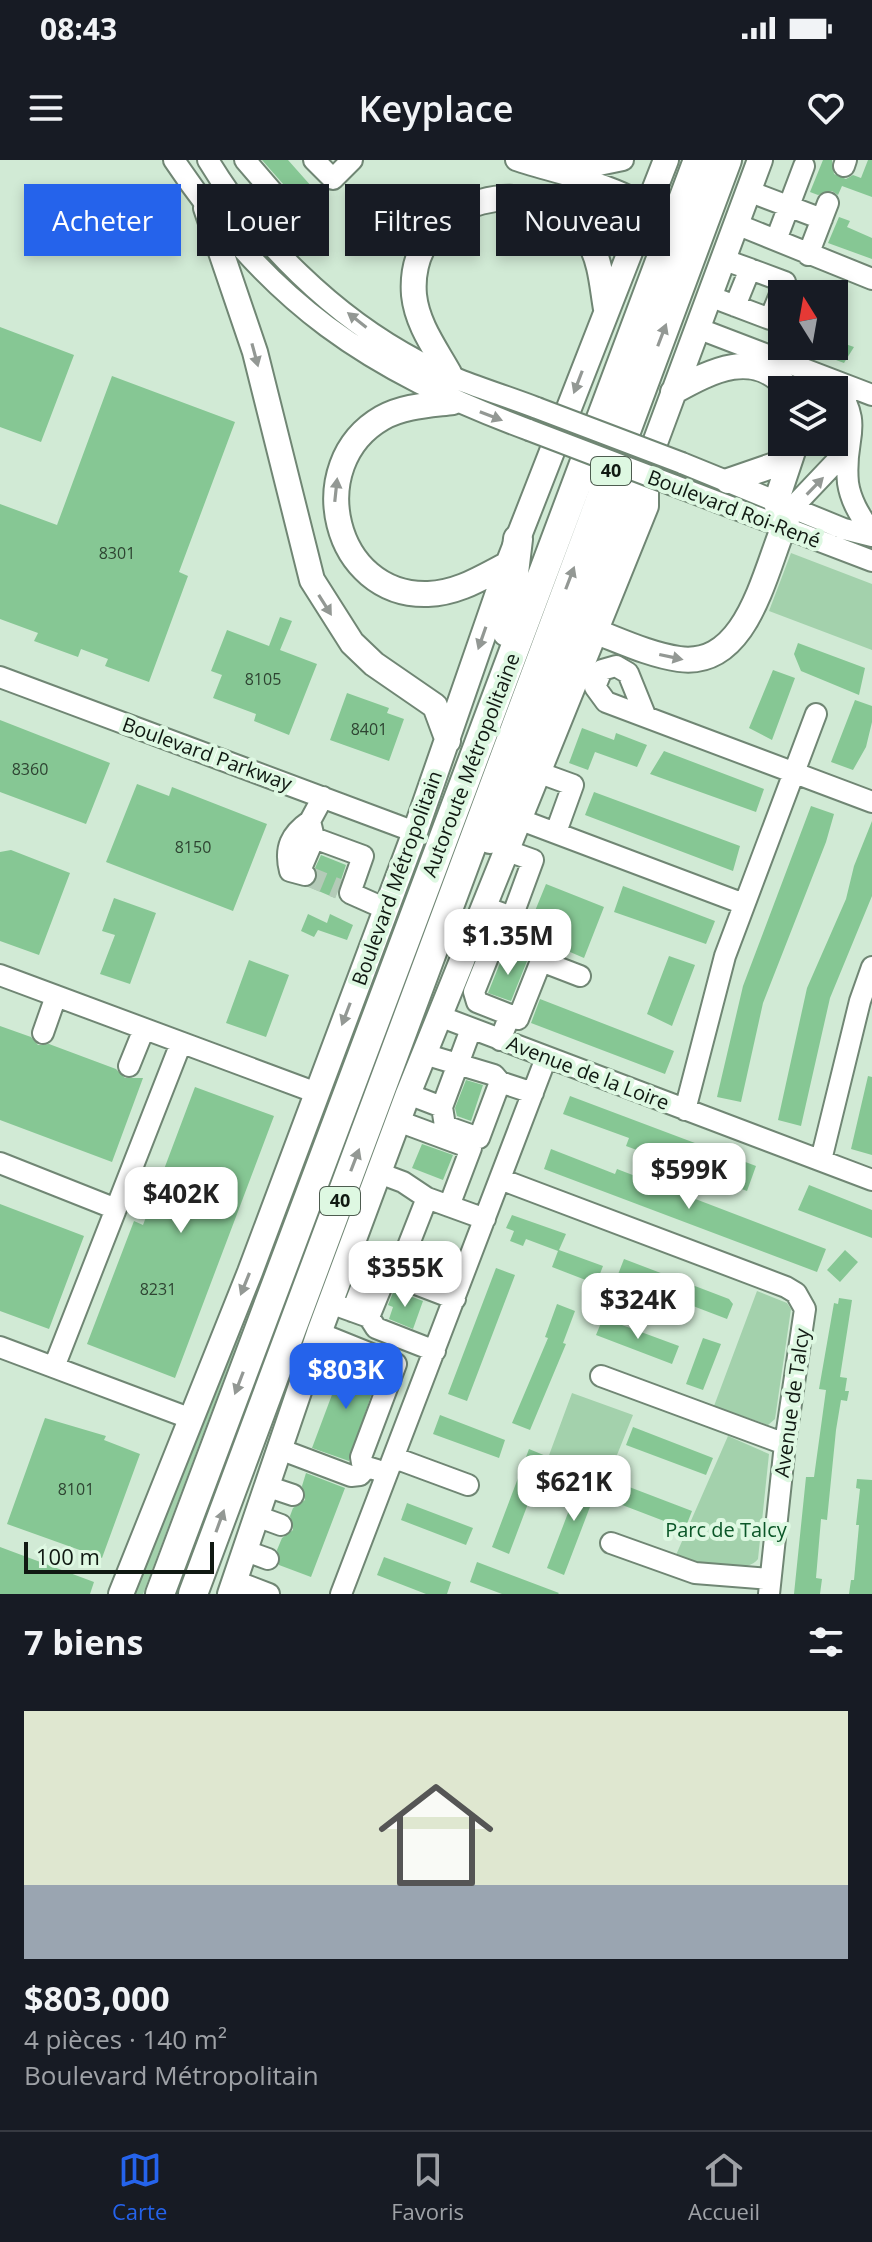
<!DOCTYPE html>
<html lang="fr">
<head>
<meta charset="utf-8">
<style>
	:root { --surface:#171b24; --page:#20242c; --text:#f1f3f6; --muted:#9ea1a6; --line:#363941; --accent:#2563eb }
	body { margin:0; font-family:"Open Sans",sans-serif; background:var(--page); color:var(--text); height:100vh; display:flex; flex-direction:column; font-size:30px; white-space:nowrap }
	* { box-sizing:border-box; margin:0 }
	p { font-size:26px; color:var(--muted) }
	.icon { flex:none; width:44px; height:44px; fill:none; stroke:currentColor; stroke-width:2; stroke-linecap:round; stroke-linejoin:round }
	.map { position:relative; height:1434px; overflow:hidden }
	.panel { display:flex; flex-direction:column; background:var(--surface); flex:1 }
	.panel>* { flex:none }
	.guide { position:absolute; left:24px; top:24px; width:824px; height:72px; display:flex; gap:16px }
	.needle { width:52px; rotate:349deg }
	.tools { position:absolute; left:768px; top:120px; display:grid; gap:16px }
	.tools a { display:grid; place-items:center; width:80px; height:80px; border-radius:0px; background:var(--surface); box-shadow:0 4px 12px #0003; font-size:40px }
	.scale { position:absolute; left:24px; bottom:20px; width:190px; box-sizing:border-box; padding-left:8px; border:4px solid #101912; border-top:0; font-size:22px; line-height:28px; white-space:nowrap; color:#101912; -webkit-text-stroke:6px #def8e2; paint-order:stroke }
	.price { position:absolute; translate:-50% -68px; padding:0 18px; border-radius:16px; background:#fff; color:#222; font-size:26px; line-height:52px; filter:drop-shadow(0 2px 4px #0008) }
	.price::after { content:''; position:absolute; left:50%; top:48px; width:24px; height:18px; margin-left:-12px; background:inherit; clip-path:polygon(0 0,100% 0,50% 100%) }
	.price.on { background:var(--accent); color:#fff }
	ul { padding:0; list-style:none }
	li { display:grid; align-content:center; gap:16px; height:424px; padding:0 24px }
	li span { display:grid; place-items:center; height:248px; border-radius:0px; color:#555 }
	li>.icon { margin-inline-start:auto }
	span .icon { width:144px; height:144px; fill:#fffc; stroke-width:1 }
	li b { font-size:34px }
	h2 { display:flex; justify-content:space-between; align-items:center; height:96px; padding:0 24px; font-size:34px }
	.chip { padding:0 28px; border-radius:0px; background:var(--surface); box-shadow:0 4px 12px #0003; font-size:28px; line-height:72px }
	.chip.on { background:var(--accent); color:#fff }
	.status { display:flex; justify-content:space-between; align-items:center; height:56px; padding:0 40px; background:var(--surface); direction:ltr }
	.status svg { height:22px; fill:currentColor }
	header { display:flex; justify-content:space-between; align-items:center; height:104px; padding:0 24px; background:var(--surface); font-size:36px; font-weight:600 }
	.dock { display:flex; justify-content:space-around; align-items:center; height:112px; border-top:2px solid var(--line); background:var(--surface); font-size:22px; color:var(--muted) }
	.dock a { display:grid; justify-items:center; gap:4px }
	.dock .on { color:var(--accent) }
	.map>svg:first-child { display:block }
	.green { fill:#a3d1ac }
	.building { fill:#86c794 }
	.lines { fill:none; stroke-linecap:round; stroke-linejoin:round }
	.minor-tunnel { stroke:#b4cbb8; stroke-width:20; stroke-dasharray:20 10; stroke-linecap:butt }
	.minor-casing { stroke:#708674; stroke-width:24 }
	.major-casing { stroke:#708674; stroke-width:28 }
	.highway-casing { stroke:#708674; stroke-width:32 }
	.minor { stroke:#fff; stroke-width:20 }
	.major { stroke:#fff; stroke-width:24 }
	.highway { stroke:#fff; stroke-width:28 }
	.minor-bridge-casing { stroke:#708674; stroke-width:24; stroke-linecap:butt }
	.minor-bridge { stroke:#fff; stroke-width:20 }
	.oneway { fill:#939894 }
	.labels { text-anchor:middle; stroke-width:8; stroke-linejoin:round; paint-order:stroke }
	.number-label { font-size:16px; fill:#2e4432 }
	.shield { fill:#def8e2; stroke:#4e5c50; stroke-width:2 }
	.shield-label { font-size:18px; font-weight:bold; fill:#101912 }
	.street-label { font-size:20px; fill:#101912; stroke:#def8e2 }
	.park-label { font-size:20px; fill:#0b5628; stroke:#def8e2 }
</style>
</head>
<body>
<div class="status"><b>08:43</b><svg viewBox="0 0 49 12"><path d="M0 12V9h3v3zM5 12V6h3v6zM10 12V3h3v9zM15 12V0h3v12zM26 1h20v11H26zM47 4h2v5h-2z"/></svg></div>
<header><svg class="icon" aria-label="menu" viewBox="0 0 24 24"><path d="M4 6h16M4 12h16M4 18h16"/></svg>Keyplace<svg class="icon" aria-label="heart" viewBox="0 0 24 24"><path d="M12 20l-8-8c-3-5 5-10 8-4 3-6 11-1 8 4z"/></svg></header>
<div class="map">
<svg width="872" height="1434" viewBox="0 0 872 1434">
	<rect width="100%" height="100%" fill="#d1ead5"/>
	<path class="green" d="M791 393 872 424V490L769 451Z
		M757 1131 787 1143 791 1149 775 1259 768 1265 714 1246Z
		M237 1171 241 1173 143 1434H132Z
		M572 1233 633 1255 607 1320 548 1298Z
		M728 1276 769 1294 758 1399C747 1415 692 1408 676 1395Z"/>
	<path class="building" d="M262 0H288L320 36 305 49Z
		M823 0H832L834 14 846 19 853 15 861 18 868 0H872V37L842 26 838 35 832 31 818 35 810 32Z
		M839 57 850 61 847 67 872 78V99L828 83Z
		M0 167 74 195 41 282 0 267Z
		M834 180 854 187 844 203 828 197Z
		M112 216 235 262 179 412 188 416 149 522 105 506 108 499 81 489 78 497 34 481 38 473 0 459V344L57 365Z
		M280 457 292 461 280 490 317 504 289 575 254 561 256 554 213 538 222 515 211 511 227 470 269 486Z
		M798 483 865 508 859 535 801 511 794 494Z
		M773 510 795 518 772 580 749 568Z
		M347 533 389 548 387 553 404 559 389 601 330 580Z
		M855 540 872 546V562L866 587 853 610 831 602Z
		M0 560 110 603 86 664 0 632Z
		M582 568 614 580 616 573 647 585 637 607 595 592 588 610 569 603Z
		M664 591 764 629 756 652 650 614Z
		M137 624 169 636 172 627 267 664 233 751 106 702Z
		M594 632 740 686 733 711 585 655Z
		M811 646 834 654 826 682 763 843 741 942 717 937 743 826Z
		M872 661V736L830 838 801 966 778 960 807 828 846 739 854 706Z
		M11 690 70 713 39 795 0 781V692Z
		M321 695 346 705 335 738 309 727 317 719 315 708Z
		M546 724 604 747 584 798 526 773Z
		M623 726 715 761 706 784 614 752Z
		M114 738 156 753 130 824 100 814 115 775 102 771Z
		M308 754 327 763 330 754 353 765 347 780 318 770 314 777 301 771Z
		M504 793 527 801 511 841 488 833Z
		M669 796 695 805 672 866 647 854Z
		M249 800 289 815 266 877 226 863Z
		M540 839 674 891 665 914 531 863Z
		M0 866 31 877 38 885 49 884 116 909 125 918H143L112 1002 0 960Z
		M868 916 872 917V995L851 989Z
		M466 920 483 925 471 961 457 956 455 948Z
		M195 927 274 956 175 1218 87 1184 134 1061 143 1065Z
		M570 936 756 1006 747 1031 626 986 629 978 563 954Z
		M422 984 453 995 443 1020 412 1008Z
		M551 989 615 1014 617 1009 826 1089 817 1112 544 1009Z
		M809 1025 872 1050V1078L798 1050Z
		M0 1044 84 1076 49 1169 0 1151Z
		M512 1055 566 1074 559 1090 603 1106 596 1124 552 1107 558 1091 526 1079 523 1086 510 1081 514 1071 506 1068Z
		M845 1090 858 1102 840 1122 827 1110Z
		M624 1099 729 1139 733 1144 727 1159 617 1117Z
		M496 1108 515 1115 467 1241 448 1234Z
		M394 1130 423 1141 413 1169 389 1159 393 1147 388 1145Z
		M839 1138 852 1140 840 1217 847 1218 845 1231H849L847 1241 841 1240 836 1270 827 1360 821 1359 816 1418 822 1419 820 1434H794L806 1317H814L826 1230 819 1229 834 1143 838 1144Z
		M557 1144 575 1151 563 1183 566 1184 530 1270 512 1263 548 1178 545 1177Z
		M603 1158 679 1186 672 1204 596 1175Z
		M703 1178 721 1184 703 1230 686 1224Z
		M345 1200 379 1212 349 1301 312 1288Z
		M440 1255 505 1280 499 1298 433 1274Z
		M45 1258 106 1276 104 1280 140 1294 102 1398 7 1364Z
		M633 1267 713 1298 706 1315 626 1285Z
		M529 1289 546 1296 509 1394 492 1387Z
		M584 1311 601 1318 564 1415 547 1408Z
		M306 1313 345 1328 311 1417 279 1405 277 1390 282 1378 293 1370 290 1356 293 1348 305 1340 302 1326Z
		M857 1319 872 1320V1434H849L851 1420H854L859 1365H856L860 1329 856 1328Z
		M624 1325 692 1351 685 1369 617 1343Z
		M407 1343 473 1368 466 1385 401 1360Z
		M0 1387 94 1422 90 1434H0Z
		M384 1397 451 1422 447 1434H426L377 1415Z
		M477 1402 559 1433 558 1434H502L470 1422Z"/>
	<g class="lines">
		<path class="minor-tunnel" d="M305 715 339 729"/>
		<g class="minor-casing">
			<path id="minor" d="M174 0C270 144 368 210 529 270
				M208 0C256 80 334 157 418 201 455 221 498 233 537 248
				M245 0 295 58
				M314 0 333 19 352 0
				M516 0C552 13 624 25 647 49
				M558 0 594 6 623 0
				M844 6 846 0
				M748 31 822 59
				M736 64 872 119
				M776 80 804 6
				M808 95 828 43
				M722 99 750 109 735 146
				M709 136 770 159 785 122 750 109
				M697 168 872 235
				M835 221C866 272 843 273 848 323 851 343 862 358 872 374
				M682 303 844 369 872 376
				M673 325 872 401
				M792 348 848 289
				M0 517 415 672
				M645 555 628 513 616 506 602 510 595 527 606 542 872 642
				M540 613 573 625 556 672
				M323 637 310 661 314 678 363 696 350 733 386 749
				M521 660 744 744
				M299 713 314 678
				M305 715 290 711C284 688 291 674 310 661
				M484 747 512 757 533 700 508 691
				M468 784 490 792 474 832 477 842 510 855 500 880
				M490 792 496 776 539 792 541 801 580 816
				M0 815 317 933
				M510 855 518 859 541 801
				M439 856 872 1020
				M43 873 56 836
				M424 894 494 915 500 922 533 933
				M129 906 144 869
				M408 934 442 947 471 869
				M442 947 445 966 479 978 500 922
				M685 950 725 796 816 554
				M398 961 471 988 449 1046
				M821 1000 860 841 872 807
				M0 1003 116 1049
				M379 1013 403 1022 427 1038 485 1059
				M500 1019 786 1127 796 1133 805 1149 785 1284 769 1434
				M403 1099 427 1038
				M345 1104 369 1107 387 1113 369 1157
				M387 1113 455 1139
				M330 1143 369 1157 376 1168 435 1191
				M352 1151 369 1107
				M319 1173 396 1204 361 1297 362 1303 367 1307
				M0 1187 189 1258
				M54 1207 181 883
				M601 1216 785 1284
				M282 1290 351 1316 360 1315 367 1307 377 1310
				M395 1298 468 1325
				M269 1327 293 1335
				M259 1357 281 1365
				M611 1383 695 1413 770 1419
				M246 1391 268 1399
				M235 1421 269 1434
				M341 1434 546 898"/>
		</g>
		<g class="major-casing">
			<path id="major" d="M206 48 255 192 312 420 352 483 374 504 435 546 448 581
				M449 213C435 188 417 164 414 135 406 37 542 2 590 83 601 103 602 126 606 149
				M673 232C711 211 755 187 789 230
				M453 242C429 245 403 246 382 258 302 304 333 437 428 434 458 433 481 418 508 404
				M728 321 789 300
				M782 367 776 342 796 282
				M597 472C623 482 651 495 679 499 753 509 766 397 792 348
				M121 1434 250 1112 415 672 508 404 666 0
				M230 1434 319 1173 408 934 646 346V307L760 0"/>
		</g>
		<g class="highway-casing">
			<path id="highway" d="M507 472 518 379
				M490 679 514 629 628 339 646 307
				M160 1434 698 0
				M193 1434 727 0"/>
		</g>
		<use href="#minor" class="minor"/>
		<use href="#major" class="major"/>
		<use href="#highway" class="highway"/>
		<g class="minor-bridge-casing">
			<path id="minor-bridge" d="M537 248 682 303
				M529 270 673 325"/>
		</g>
		<use href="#minor-bridge" class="minor-bridge"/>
	</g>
	<defs><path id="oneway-solid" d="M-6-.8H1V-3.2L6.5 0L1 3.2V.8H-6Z" transform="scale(2)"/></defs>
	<g class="oneway">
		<use href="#oneway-solid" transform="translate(357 160) rotate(-142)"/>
		<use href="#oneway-solid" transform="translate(662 175) rotate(-69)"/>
		<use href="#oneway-solid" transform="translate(255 195) rotate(75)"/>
		<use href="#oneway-solid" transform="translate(578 222) rotate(111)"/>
		<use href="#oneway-solid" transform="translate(491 256) rotate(21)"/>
		<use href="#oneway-solid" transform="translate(815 326) rotate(-46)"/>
		<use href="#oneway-solid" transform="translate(336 330) rotate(-84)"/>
		<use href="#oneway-solid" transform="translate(570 418) rotate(-69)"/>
		<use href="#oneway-solid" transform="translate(325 445) rotate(58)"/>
		<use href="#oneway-solid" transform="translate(482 478) rotate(109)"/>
		<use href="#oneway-solid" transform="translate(671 497) rotate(12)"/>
		<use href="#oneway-solid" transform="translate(346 854) rotate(111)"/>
		<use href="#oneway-solid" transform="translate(355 1000) rotate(-69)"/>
		<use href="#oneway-solid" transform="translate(245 1124) rotate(112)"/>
		<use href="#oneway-solid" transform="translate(239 1223) rotate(111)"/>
		<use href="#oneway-solid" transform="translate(220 1361) rotate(-70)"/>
	</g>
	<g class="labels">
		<g class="number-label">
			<text x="117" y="399">8301</text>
			<text x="263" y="525">8105</text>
			<text x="369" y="575">8401</text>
			<text x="30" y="615">8360</text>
			<text x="193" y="693">8150</text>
			<text x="158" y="1135">8231</text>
			<text x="76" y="1335">8101</text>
		</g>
		<g class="shield">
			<rect x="591" y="297" width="40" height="28" rx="6"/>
			<rect x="320" y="1027" width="40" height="28" rx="6"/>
		</g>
		<g class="shield-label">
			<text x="611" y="317">40</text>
			<text x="340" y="1047">40</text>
		</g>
		<g class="street-label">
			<text transform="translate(734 349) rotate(21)" y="7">Boulevard Roi-René</text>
			<text transform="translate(207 594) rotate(20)" y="7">Boulevard Parkway</text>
			<text transform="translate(471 605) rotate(-69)" y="7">Autoroute Métropolitaine</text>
			<text transform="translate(397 718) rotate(-70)" y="7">Boulevard Métropolitain</text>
			<text transform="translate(588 913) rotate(21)" y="7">Avenue de la Loire</text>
			<text transform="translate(792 1243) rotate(-82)" y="7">Avenue de Talcy</text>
		</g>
		<g class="park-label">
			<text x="726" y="1377">Parc de Talcy</text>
		</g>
	</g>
</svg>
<div class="tools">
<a><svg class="needle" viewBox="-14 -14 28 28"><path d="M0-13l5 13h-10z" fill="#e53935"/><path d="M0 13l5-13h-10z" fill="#9ea1a6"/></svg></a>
<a><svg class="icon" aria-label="layers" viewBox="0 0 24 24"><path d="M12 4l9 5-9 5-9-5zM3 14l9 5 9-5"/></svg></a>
</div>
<div class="scale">100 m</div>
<b class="price" style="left:508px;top:817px">$1.35M</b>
<b class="price" style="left:689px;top:1051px">$599K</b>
<b class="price" style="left:181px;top:1075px">$402K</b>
<b class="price" style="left:405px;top:1149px">$355K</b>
<b class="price" style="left:638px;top:1181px">$324K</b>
<b class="price on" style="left:346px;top:1251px">$803K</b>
<b class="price" style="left:574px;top:1363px">$621K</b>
<div class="guide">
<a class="chip on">Acheter</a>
<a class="chip">Louer</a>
<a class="chip">Filtres</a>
<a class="chip">Nouveau</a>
</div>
</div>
<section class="panel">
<h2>7 biens<svg class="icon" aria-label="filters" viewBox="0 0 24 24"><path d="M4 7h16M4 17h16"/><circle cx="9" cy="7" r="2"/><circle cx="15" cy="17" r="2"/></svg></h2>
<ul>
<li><span style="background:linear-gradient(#dfe7d0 70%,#9aa5b1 0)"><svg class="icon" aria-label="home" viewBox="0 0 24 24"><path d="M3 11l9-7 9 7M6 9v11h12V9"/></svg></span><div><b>$803,000</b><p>4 pièces · 140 m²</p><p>Boulevard Métropolitain</p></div></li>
</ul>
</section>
<nav class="dock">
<a class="on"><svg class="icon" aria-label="map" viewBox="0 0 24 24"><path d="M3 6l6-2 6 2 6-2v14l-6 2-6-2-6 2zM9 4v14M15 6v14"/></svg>Carte</a>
<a><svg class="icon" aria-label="saved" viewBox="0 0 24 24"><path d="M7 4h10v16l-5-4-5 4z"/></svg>Favoris</a>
<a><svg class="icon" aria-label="home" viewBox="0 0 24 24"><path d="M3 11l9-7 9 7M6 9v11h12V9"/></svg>Accueil</a>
</nav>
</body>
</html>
